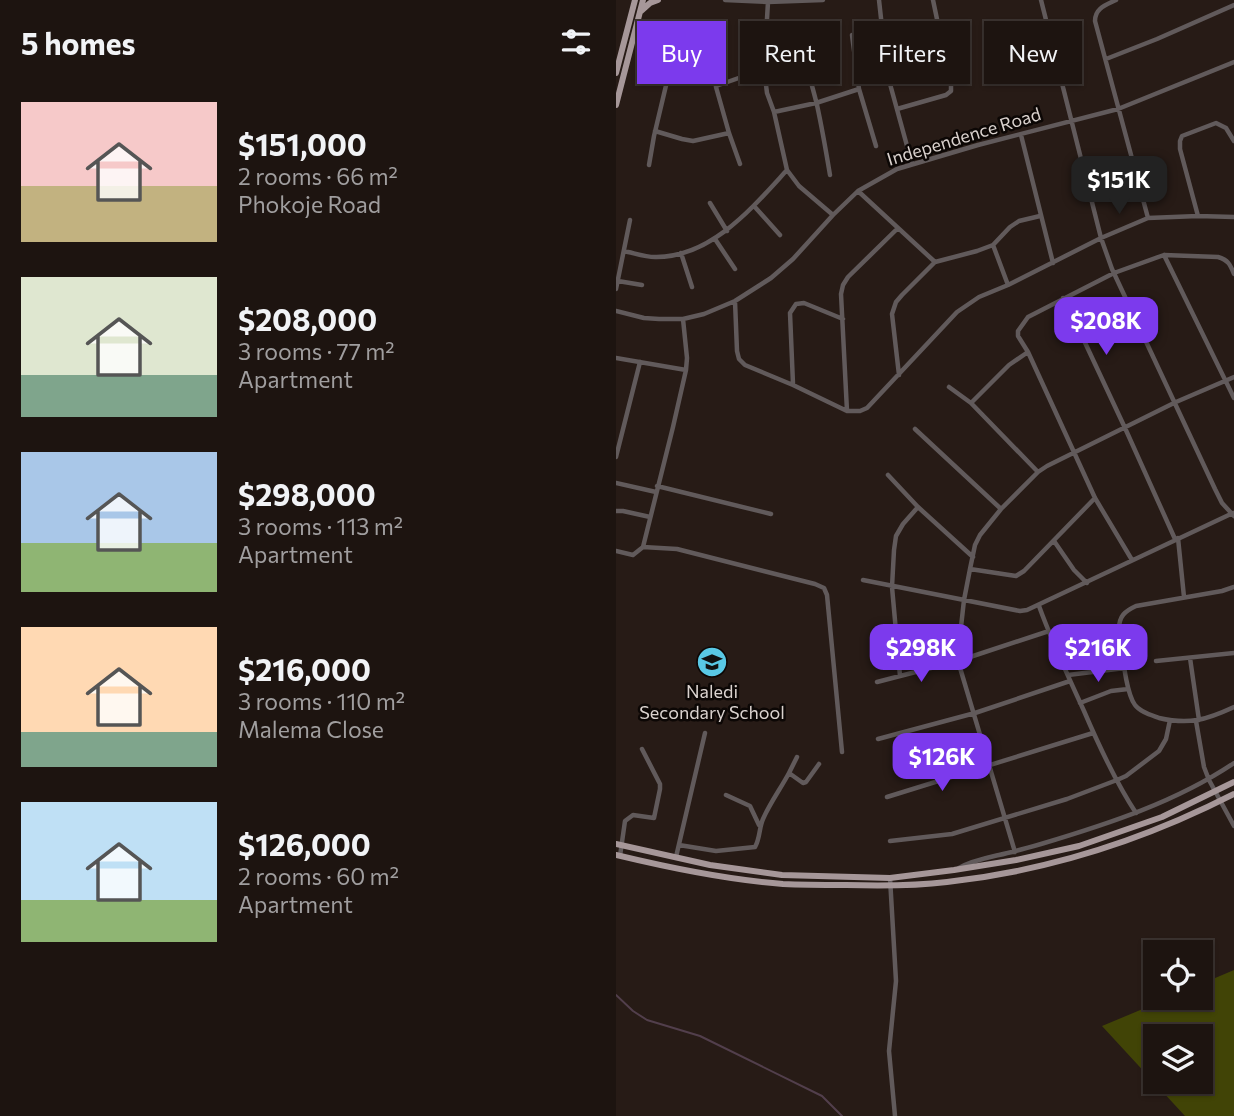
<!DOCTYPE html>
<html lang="en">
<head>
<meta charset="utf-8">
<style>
	:root { --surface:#1d1410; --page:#2a211e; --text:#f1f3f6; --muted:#a09e9f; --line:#3b3330; --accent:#7c3aed }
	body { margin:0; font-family:Commissioner,sans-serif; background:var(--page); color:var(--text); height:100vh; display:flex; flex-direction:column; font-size:26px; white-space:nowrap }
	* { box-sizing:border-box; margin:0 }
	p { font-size:23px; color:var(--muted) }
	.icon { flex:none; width:38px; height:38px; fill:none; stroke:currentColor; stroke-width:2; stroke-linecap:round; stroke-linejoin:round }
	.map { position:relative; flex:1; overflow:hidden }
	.panel { display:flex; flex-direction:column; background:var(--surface); width:616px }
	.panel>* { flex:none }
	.hud { position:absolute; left:21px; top:21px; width:492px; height:63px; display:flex; gap:14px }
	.tools { position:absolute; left:527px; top:940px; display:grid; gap:14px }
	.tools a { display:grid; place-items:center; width:70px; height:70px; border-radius:0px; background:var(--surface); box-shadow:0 2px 5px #0004,0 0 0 2px var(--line); font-size:35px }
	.price { position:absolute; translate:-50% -60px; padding:0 16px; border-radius:14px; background:var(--accent); color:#fff; font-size:23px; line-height:46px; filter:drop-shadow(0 2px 4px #0008) }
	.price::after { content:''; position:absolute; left:50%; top:42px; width:21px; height:16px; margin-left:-10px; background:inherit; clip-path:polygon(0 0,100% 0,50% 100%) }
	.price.on { background:#222; color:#fff }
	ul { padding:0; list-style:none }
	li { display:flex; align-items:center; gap:21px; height:175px; padding:0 21px }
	li span { display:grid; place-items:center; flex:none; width:196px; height:140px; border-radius:0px; color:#555 }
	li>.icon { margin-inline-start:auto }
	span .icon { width:84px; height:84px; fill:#fffc; stroke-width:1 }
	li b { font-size:30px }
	h2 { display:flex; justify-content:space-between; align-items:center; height:84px; padding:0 21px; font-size:30px }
	.chip { padding:0 24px; border-radius:0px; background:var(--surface); box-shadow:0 2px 5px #0004,0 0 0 2px var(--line); font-size:24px; line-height:63px }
	.chip.on { background:var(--accent); color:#fff }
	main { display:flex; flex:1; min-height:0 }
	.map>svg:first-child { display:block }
	.green { fill:#414406; fill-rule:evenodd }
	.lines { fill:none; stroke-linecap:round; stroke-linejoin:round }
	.stream { stroke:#523f4c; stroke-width:2 }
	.minor { stroke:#615a5b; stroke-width:4.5 }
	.major { stroke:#a69799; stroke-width:6 }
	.labels { text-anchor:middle; stroke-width:5; stroke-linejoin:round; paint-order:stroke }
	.street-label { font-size:18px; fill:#dad2ce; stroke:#0c0705 }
	.poi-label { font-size:18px; fill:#dad2ce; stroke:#0c0705 }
</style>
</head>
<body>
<main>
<section class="panel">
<h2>5 homes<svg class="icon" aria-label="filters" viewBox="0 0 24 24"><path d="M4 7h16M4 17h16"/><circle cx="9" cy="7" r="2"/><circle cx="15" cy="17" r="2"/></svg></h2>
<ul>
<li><span style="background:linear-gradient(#f6c9c9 60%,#c2b280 0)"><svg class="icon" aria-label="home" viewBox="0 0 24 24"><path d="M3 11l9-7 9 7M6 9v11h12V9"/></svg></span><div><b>$151,000</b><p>2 rooms · 66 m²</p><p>Phokoje Road</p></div></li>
<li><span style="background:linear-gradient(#dfe7d0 70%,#7fa58c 0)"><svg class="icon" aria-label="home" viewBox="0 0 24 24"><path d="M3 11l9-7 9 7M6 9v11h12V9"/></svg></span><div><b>$208,000</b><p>3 rooms · 77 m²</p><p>Apartment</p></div></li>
<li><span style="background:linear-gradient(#a9c7e8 65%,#8fb573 0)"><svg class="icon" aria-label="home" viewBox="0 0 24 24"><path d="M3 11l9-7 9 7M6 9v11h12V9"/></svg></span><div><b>$298,000</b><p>3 rooms · 113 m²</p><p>Apartment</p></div></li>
<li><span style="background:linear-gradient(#ffd9b3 75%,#7fa58c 0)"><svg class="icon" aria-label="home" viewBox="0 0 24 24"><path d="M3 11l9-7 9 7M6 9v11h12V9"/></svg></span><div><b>$216,000</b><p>3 rooms · 110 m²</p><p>Malema Close</p></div></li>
<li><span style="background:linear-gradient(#bfe0f5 70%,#8fb573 0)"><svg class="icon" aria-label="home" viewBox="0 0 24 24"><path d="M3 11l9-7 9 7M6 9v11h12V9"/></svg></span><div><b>$126,000</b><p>2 rooms · 60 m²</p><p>Apartment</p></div></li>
</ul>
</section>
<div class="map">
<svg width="618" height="1116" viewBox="0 0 618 1116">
	<rect width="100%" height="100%" fill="#271b16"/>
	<path class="green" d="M618 970V1116H569L486 1026 553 998H584L585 984ZM539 1036H584V1082H539Z"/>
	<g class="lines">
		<path class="stream" d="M0 995 17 1011 31 1020 84 1036 206 1096 226 1116"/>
		<path class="minor" d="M109 0 152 2 207 0
			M263 0 271 73 296 164
			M425 0 485 238 496 269 599 489 606 503 618 516
			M500 0C490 5 479 8 479 21L532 218
			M152 2 148 69 151 93 158 112 171 170 183 186 217 215
			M192 35C188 66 194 76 201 105 206 128 210 151 214 175
			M236 35 243 89 260 146
			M490 59 541 39 618 5
			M100 86 148 69
			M281 109 330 95 335 91V86L317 0
			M158 112 200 103 243 89
			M39 131 66 139 77 141 113 133
			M405 135 437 263
			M33 165 38 136 62 35 64 32 68 31 94 36 98 40 100 87 113 133 124 164
			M242 191 319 262
			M94 203 111 231
			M138 206 164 235
			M582 216 564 149V141L566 136 600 123 610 128 618 141
			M99 239 119 269
			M377 245 392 285
			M8 251C18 253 29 257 39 257 95 258 137 207 171 170
			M65 253 76 287
			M548 255 618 398
			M2 281 26 285
			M0 289 14 220
			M447 298 457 317 509 428 559 539
			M119 301 121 351 123 359 129 365 177 385 231 411H244L251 408 341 312 363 297 392 285 485 238 532 218 582 216 618 217
			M0 311 28 318 43 319H67L88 314 119 301 155 278 177 259 217 215 242 191 281 169 362 145 502 109 618 62
			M0 358 70 370
			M283 375 276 314 280 302 286 295 319 262 361 251 377 245 394 227 403 221 424 216
			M177 384 174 313 180 304 188 303 227 319
			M333 387 355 403 422 472
			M355 403 393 365 412 352
			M231 411 225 294 227 285 232 277 282 228
			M299 429 385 509
			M0 457 24 362
			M272 475 302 507 357 557
			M0 483 40 492
			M41 486 155 514
			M0 511H7L34 517
			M562 538 568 597
			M438 541 458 570 471 583
			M27 547 61 549 199 584 208 588 211 595 226 752
			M0 551 17 555 27 547 57 427 70 370 71 358 67 319
			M516 560 479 498 412 352 402 336V331L412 317 498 273 548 255 602 257C612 260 614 264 618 274
			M354 569 400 576 408 571 479 498
			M247 580 404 611 411 610 617 513
			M618 587 606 591 520 606C509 611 503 616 503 629 506 647 509 692 519 705 524 712 535 715 543 718 573 725 590 720 618 707
			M423 606C436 642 452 676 468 711 483 746 499 781 520 813
			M574 658 583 720
			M540 661 618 653
			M452 675 509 668
			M284 676 276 587 278 550 280 536 287 524 302 507
			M261 682 342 661 433 631
			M464 703 495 691 512 689
			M580 721 588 767 593 780 618 826
			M262 739 359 713 454 681
			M181 757 173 773 187 783 190 782 203 764
			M110 795 134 806 143 825
			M271 797 477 733
			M274 841 336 834 451 799 501 780 510 776 543 751 550 739 554 720
			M63 845 100 851 139 847C144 839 143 828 147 819 154 803 165 788 173 773
			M399 852 342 661 343 645 348 600 354 569 359 545 364 535 385 509 422 472 431 466 560 402 618 377
			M4 856 9 821 17 815 38 818 44 789V784L26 749
			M60 857 89 733
			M343 868C355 861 370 858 383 855 397 852 411 848 425 844 492 824 560 802 618 763
			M274 878 280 981 273 1051 279 1116"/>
		<path class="major" d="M24 12 34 3 42 0
			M0 73 19 0
			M0 105 27 0
			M0 844 94 865 166 875 274 878 338 870 400 860 463 846 546 817 618 782
			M0 855C54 868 111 880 167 884 188 885 209 885 230 885 264 886 298 886 331 882 431 871 528 840 618 794"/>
	</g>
	<defs>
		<g id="school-disc" transform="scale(1.575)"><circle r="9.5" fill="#59c8e5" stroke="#0c0705"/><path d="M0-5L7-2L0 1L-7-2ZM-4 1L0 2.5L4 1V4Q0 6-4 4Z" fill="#111"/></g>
	</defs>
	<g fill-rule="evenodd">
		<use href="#school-disc" x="96" y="662"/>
	</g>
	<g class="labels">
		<g class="street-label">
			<text transform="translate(348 137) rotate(-17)" y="6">Independence Road</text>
		</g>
		<g class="poi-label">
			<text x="96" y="698">Naledi<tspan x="96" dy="21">Secondary School</tspan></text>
		</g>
	</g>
</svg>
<div class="tools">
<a><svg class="icon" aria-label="locate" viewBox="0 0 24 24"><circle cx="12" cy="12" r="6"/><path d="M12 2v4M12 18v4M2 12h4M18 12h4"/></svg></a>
<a><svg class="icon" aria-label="layers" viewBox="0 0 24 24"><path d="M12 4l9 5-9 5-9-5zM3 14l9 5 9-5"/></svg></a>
</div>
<b class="price on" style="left:503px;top:216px">$151K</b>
<b class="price" style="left:490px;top:357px">$208K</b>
<b class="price" style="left:305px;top:684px">$298K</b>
<b class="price" style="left:482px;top:684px">$216K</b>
<b class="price" style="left:326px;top:793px">$126K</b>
<div class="hud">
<a class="chip on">Buy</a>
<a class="chip">Rent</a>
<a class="chip">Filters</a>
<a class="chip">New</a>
</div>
</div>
</main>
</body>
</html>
